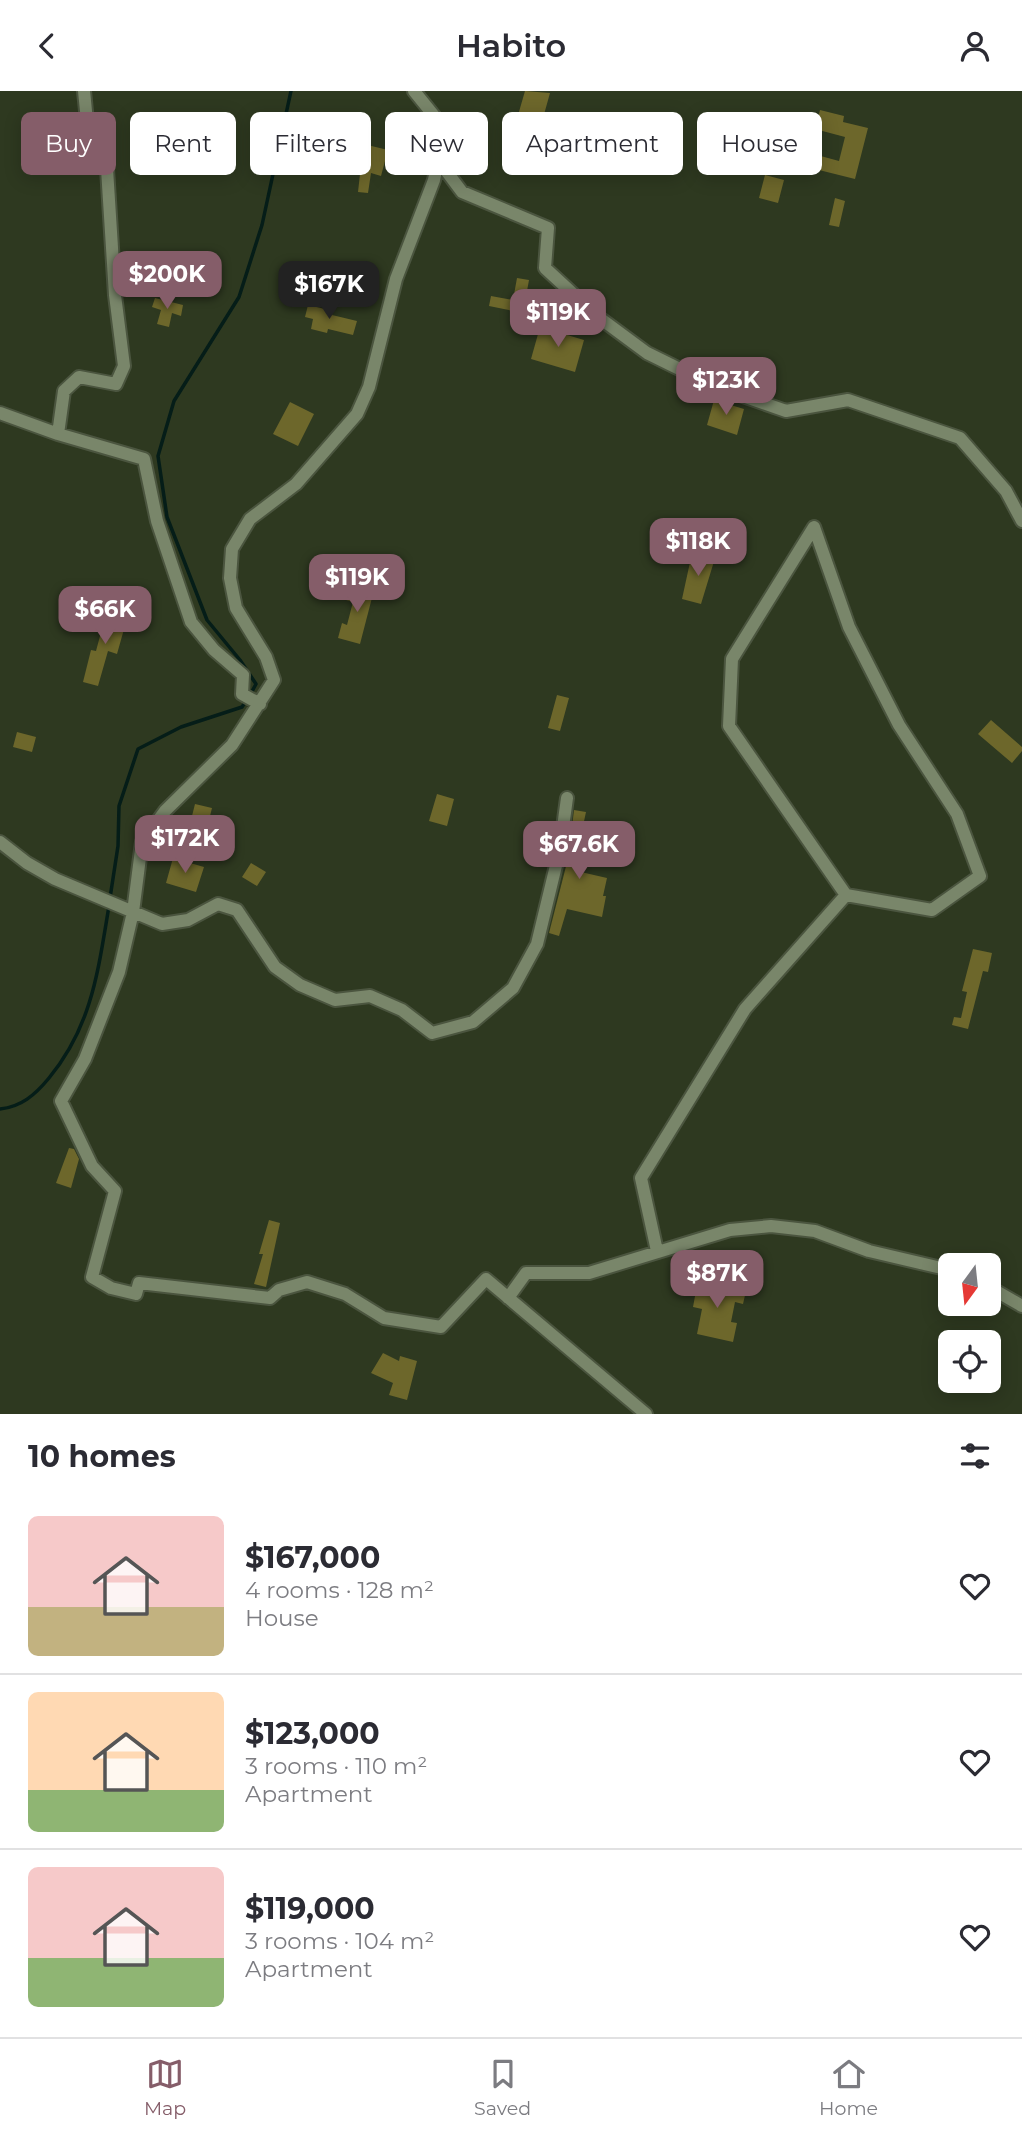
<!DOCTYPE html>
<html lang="en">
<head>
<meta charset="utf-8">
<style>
	:root { --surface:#fff; --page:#f7f7f7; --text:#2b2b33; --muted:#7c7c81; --line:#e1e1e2; --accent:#855d69 }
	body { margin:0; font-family:Montserrat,sans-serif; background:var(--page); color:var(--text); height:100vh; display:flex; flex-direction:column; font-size:26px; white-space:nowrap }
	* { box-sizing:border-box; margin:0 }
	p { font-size:23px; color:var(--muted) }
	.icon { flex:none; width:38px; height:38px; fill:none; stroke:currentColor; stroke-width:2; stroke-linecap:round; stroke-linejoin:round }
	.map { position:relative; height:1323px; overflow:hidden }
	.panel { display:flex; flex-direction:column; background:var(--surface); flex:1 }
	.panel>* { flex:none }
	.hud { position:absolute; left:21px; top:21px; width:980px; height:63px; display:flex; gap:14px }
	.needle { width:46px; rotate:195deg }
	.fabs { position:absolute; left:938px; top:1162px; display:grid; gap:14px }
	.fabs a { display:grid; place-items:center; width:63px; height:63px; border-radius:10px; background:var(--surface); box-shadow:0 4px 18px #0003; font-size:35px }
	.price { position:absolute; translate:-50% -60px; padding:0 16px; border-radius:14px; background:var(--accent); color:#fff; font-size:23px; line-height:46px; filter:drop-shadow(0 2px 4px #0008) }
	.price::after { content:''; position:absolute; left:50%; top:42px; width:21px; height:16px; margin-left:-10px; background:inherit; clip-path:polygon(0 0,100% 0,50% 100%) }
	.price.on { background:#222; color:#fff }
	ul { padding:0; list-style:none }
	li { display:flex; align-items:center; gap:21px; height:175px; padding:0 28px }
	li+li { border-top:2px solid var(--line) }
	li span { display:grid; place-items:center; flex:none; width:196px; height:140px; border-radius:10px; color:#555 }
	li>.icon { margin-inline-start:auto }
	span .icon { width:84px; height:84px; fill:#fffc; stroke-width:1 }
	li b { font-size:30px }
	h2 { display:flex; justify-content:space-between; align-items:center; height:84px; padding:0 28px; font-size:30px }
	.pill { padding:0 24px; border-radius:10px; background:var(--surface); box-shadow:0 4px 18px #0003; font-size:24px; line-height:63px }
	.pill.on { background:var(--accent); color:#fff }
	header { display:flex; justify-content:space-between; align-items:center; height:91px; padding:0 28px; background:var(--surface); font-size:32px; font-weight:600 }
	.tab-bar { display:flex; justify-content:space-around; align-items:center; height:98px; border-top:2px solid var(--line); background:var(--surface); font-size:19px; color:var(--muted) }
	.tab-bar a { display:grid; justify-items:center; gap:4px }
	.tab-bar .on { color:var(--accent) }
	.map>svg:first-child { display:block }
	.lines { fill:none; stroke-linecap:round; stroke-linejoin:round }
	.stream { stroke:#051d18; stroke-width:3.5 }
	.building { fill:#6d672b }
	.minor-casing { stroke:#4b553f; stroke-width:16 }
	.minor { stroke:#79866a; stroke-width:12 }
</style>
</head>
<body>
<header><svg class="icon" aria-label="back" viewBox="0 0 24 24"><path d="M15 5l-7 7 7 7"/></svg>Habito<svg class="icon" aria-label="person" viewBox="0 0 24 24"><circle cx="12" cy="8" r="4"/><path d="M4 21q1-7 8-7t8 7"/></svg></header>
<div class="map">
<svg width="1022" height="1323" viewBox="0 0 1022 1323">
	<rect width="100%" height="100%" fill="#2e3920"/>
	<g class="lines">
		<path class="stream" d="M250 604 256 593 240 569 207 529 167 426 158 365 174 310 239 206 262 134 291 0
			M110 807 118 755 119 715 138 658 181 636 242 616 246 610
			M0 1018C21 1016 35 1004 49 987 92 935 98 880 109 815"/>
	</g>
	<path class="building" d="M525 0 550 2 538 45 514 38Z
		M820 19 844 25 843 31 868 37 855 88 803 75 806 61 839 70 845 46 815 38Z
		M347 49 388 59 381 85 371 82 368 102 358 101 361 74 341 69Z
		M765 84 784 89 778 112 759 107Z
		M835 107 845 110 839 136 829 134Z
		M517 187 529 189 523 222 489 215 491 205 513 209Z
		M155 207 183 214 181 225 172 222 169 236 157 233 161 219 152 216Z
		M308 214 333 220 332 224 357 230 353 244 328 238 327 242 311 238 313 228 305 226Z
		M540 236 584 249 575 281 531 268Z
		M714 309 744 318 737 344 707 334Z
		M290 311 314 323 298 355 273 343Z
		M692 462 715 467 701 513 682 508Z
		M350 493 374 499 360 553 338 547 342 532 347 534 353 511 346 509Z
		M107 519 128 524 117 563 108 560 98 595 83 591 91 559 96 560Z
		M557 604 569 607 560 640 548 637Z
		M991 629 1022 656V660L1012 672 978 643Z
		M17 641 36 646 32 661 13 656Z
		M437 703 454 708 447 735 429 730Z
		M195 713 212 717 205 745 188 741Z
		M574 719 586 721 583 735 590 736 581 781 607 787 603 805H606L602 826 567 818 559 845 549 842 574 744H571Z
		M173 767 204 776 196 801 166 792Z
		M251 772 266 781 257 795 242 786Z
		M973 858 992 862 988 881 983 880 968 938 952 934 954 926 961 927 967 901 962 900Z
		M69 1057 74 1058 79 1068 71 1097 56 1092Z
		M269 1129 280 1132 266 1196 254 1193 263 1163H259Z
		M698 1189 746 1200 743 1213 735 1211 731 1231 737 1232 733 1251 697 1243 702 1218 693 1216Z
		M383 1262 399 1270 400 1265 417 1270 407 1309 389 1304 393 1292 371 1282Z"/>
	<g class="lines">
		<g class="minor-casing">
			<path id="minor" d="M414 0 435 26 438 69 462 101 548 137 545 177 597 225 647 262 714 295 786 320 848 309 960 347 1006 400 1022 430
				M438 69 434 89 396 188 369 296 357 323 296 393 250 428 232 458 230 487 236 517 266 566 274 589 232 654 165 720 142 751 133 821 119 881 85 968 61 1010 92 1075 115 1100 92 1186 111 1197 136 1203 139 1192 270 1207 279 1199 307 1191 345 1203 384 1227 441 1236 486 1188 646 1323
				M0 322 58 343 144 368 157 430 191 531 214 559 243 584 242 603 260 613
				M58 343 64 300 79 286 116 293 124 275 115 204 106 62 101 42 87 30 84 0
				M0 751 27 772 55 788 162 833 188 829 218 813 237 819 275 876 300 894 335 909 370 905 402 919 432 942 473 931 513 897 537 853 560 758 567 707
				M657 1160 641 1087 745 918 846 804 729 635 732 568 814 436 849 536 899 634 957 723 980 785 932 819 846 804
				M989 1196 1022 1215
				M508 1207 526 1182H589L730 1139 771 1135 815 1140 869 1160 950 1179"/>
		</g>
		<use href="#minor" class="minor"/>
	</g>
</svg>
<div class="fabs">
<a><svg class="needle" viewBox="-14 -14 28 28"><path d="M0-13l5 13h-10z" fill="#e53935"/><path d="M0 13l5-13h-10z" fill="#7c7c81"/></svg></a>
<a><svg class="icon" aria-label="locate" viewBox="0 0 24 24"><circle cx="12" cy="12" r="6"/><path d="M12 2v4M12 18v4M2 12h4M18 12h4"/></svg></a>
</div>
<b class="price" style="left:167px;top:220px">$200K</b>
<b class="price on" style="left:329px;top:230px">$167K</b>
<b class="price" style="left:558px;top:258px">$119K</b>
<b class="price" style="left:726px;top:326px">$123K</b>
<b class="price" style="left:698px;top:487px">$118K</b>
<b class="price" style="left:357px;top:523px">$119K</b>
<b class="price" style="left:105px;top:555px">$66K</b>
<b class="price" style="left:185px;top:784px">$172K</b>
<b class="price" style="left:579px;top:790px">$67.6K</b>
<b class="price" style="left:717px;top:1219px">$87K</b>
<div class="hud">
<a class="pill on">Buy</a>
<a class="pill">Rent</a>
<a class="pill">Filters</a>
<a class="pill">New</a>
<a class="pill">Apartment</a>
<a class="pill">House</a>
</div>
</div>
<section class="panel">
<h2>10 homes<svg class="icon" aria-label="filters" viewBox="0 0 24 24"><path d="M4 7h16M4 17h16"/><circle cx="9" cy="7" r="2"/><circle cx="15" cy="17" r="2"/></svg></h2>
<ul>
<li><span style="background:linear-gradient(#f6c9c9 65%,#c2b280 0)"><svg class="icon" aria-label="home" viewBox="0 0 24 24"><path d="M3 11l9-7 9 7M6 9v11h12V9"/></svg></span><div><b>$167,000</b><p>4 rooms · 128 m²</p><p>House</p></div><svg class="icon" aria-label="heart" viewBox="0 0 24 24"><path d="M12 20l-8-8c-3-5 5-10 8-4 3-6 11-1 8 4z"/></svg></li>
<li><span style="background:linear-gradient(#ffd9b3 70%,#8fb573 0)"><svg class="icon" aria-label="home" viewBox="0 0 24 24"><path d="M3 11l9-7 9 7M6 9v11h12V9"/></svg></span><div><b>$123,000</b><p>3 rooms · 110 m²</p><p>Apartment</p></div><svg class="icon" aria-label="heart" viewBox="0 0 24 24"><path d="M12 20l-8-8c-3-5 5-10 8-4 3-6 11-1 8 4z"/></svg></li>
<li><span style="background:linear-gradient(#f6c9c9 65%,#8fb573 0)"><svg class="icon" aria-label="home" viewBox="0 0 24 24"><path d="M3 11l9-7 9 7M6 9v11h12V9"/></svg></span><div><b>$119,000</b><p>3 rooms · 104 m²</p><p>Apartment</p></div><svg class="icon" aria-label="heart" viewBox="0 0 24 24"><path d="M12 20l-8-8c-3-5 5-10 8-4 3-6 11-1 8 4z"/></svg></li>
</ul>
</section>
<nav class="tab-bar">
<a class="on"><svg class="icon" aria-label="map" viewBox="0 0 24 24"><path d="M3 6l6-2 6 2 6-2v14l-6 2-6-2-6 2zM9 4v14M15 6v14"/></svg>Map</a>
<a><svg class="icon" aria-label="saved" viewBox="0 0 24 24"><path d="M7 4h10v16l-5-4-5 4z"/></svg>Saved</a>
<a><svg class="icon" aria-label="home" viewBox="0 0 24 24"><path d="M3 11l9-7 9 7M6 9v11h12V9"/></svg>Home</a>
</nav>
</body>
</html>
